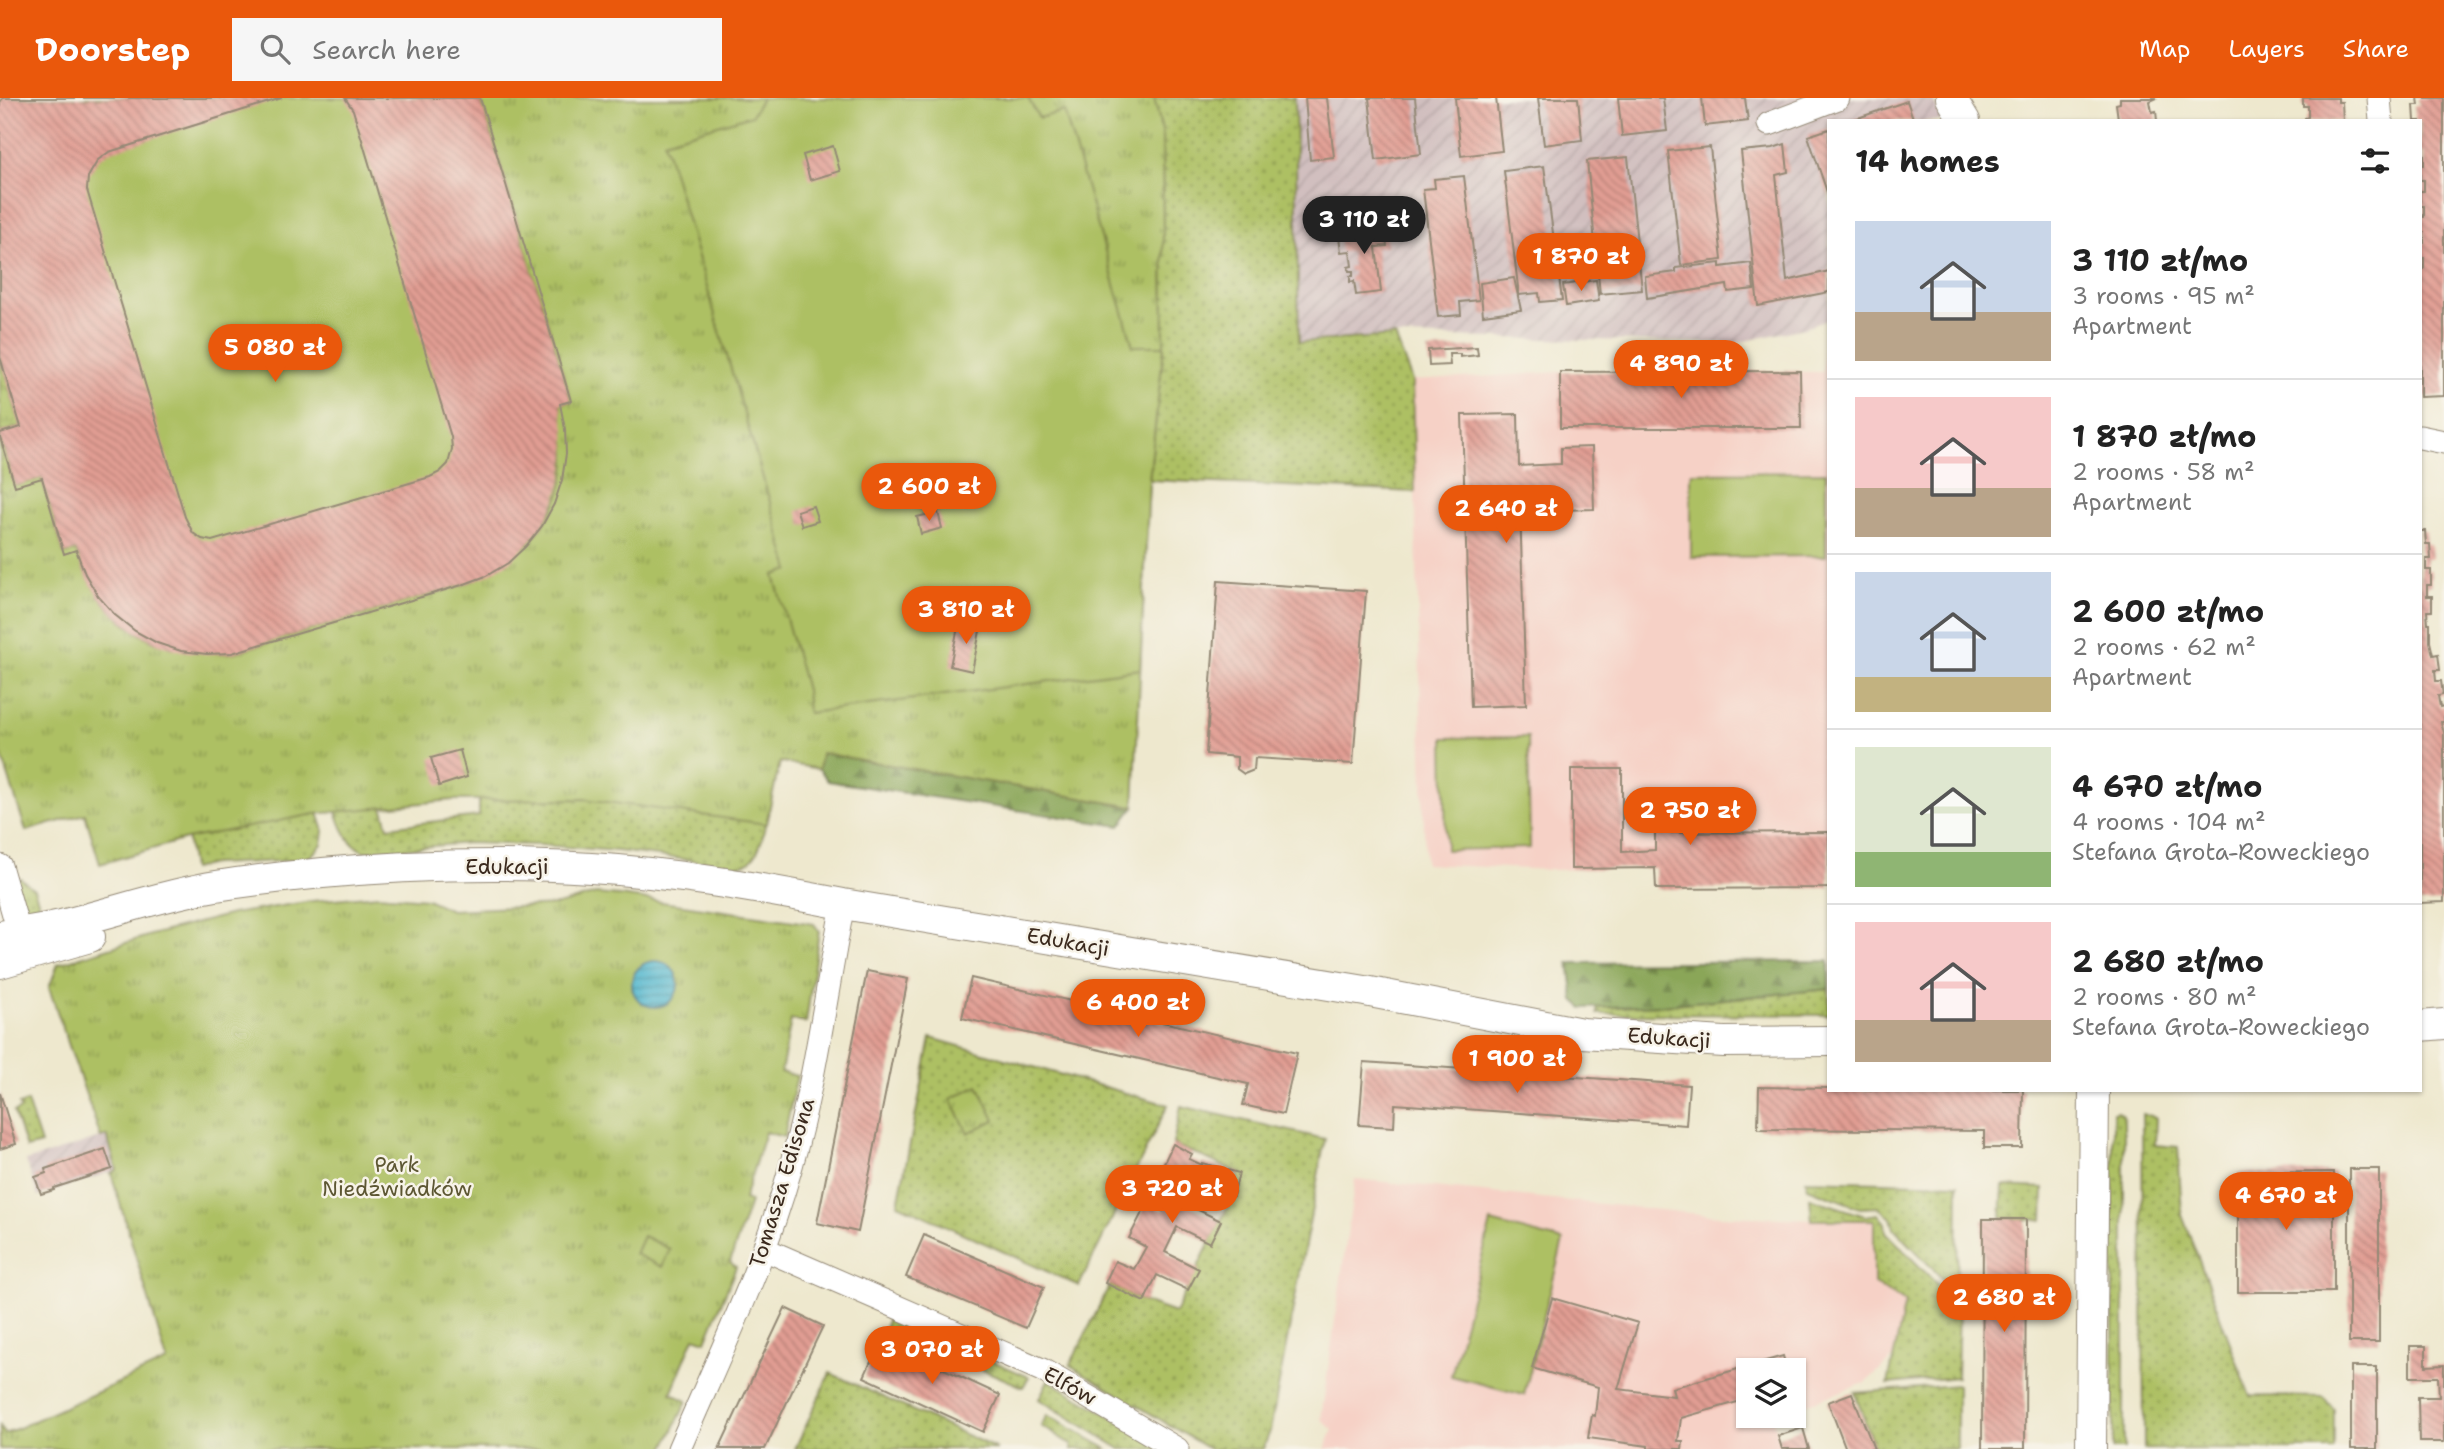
<!DOCTYPE html>
<html lang="en">
<head>
<meta charset="utf-8">
<style>
	:root { --surface:#fff; --page:#f6f6f6; --text:#222; --muted:#767676; --line:#e0e0e0; --accent:#ea580c }
	body { margin:0; font-family:"Shantell Sans",sans-serif; background:var(--page); color:var(--text); height:100vh; display:flex; flex-direction:column; font-size:26px; white-space:nowrap }
	* { box-sizing:border-box; margin:0 }
	p { font-size:23px; color:var(--muted) }
	.icon { flex:none; width:38px; height:38px; fill:none; stroke:currentColor; stroke-width:2; stroke-linecap:round; stroke-linejoin:round }
	.map { position:relative; flex:1; overflow:hidden }
	.sheet { position:absolute; left:1827px; top:21px; width:595px; height:973px; display:flex; flex-direction:column; background:var(--surface); border-radius:0px; box-shadow:0 2px 5px #0004 }
	.sheet>* { flex:none }
	.fabs { position:absolute; left:1736px; top:1260px; display:grid; gap:14px }
	.fabs a { display:grid; place-items:center; width:70px; height:70px; border-radius:0px; background:var(--surface); box-shadow:0 2px 5px #0004; font-size:35px }
	.price { position:absolute; translate:-50% -60px; padding:0 16px; border-radius:24px; background:var(--accent); color:#fff; font-size:23px; line-height:46px; filter:drop-shadow(0 2px 4px #0008) }
	.price::after { content:''; position:absolute; left:50%; top:42px; width:21px; height:16px; margin-left:-10px; background:inherit; clip-path:polygon(0 0,100% 0,50% 100%) }
	.price.current { background:#222; color:#fff }
	ul { padding:0; list-style:none }
	li { display:flex; align-items:center; gap:21px; height:175px; padding:0 28px }
	li+li { border-top:2px solid var(--line) }
	li span { display:grid; place-items:center; flex:none; width:196px; height:140px; border-radius:0px; color:#555 }
	li>.icon { margin-inline-start:auto }
	span .icon { width:84px; height:84px; fill:#fffc; stroke-width:1 }
	li b { font-size:30px }
	h2 { display:flex; justify-content:space-between; align-items:center; height:84px; padding:0 28px; font-size:30px }
	header { display:flex; align-items:center; gap:42px; box-sizing:border-box; height:98px; padding:0 35px; background:var(--accent); color:#fff }
	header strong { font-size:33px }
	nav { display:flex; gap:38px; margin-inline-start:auto; font-size:24px }
	.search { width:490px; height:63px; background:var(--page); display:flex; align-items:center; gap:18px; box-sizing:border-box; padding:0 24px; border-radius:0px; color:var(--muted); font-size:26px }
	.map>svg:first-child { display:block }
	.built { fill:#f6d1c6 }
	.industrial { fill:url(#industrial-furrows) }
	.grass { fill:url(#grass-dots); stroke:#747540; stroke-width:2 }
	.forest { fill:url(#forest-firs); stroke:#62683c; stroke-width:2 }
	.park { fill:url(#park-tufts); stroke:#747540; stroke-width:2 }
	.pitch { fill:#adc063; stroke:#747540; stroke-width:2 }
	.water { fill:url(#water-rules); stroke:#467076; stroke-width:2 }
	.building { fill:url(#building-back-hatch) }
	.lines { fill:none; stroke-linecap:round; stroke-linejoin:round }
	.minor-casing { stroke:#948976; stroke-width:25 }
	.tertiary-casing { stroke:#948976; stroke-width:32 }
	.minor { stroke:#fff; stroke-width:23 }
	.tertiary { stroke:#fff; stroke-width:30 }
	.labels { text-anchor:middle; stroke-width:5; stroke-linejoin:round; paint-order:stroke }
	.street-label { font-size:21px; fill:#3b2a1e; stroke:#f7f3e8 }
	.park-label { font-size:21px; fill:#5d5733; stroke:#f7f3e8 }
</style>
</head>
<body>
<header>
<strong>Doorstep</strong>
<div class="search"><svg class="icon" aria-label="search" viewBox="0 0 24 24"><circle cx="10" cy="10" r="6"/><path d="M15 15l6 6"/></svg>Search here</div>
<nav><a>Map</a><a>Layers</a><a>Share</a></nav>
</header>
<div class="map">
<svg width="2444" height="1351" viewBox="0 0 2444 1351">
	<defs>
		<pattern id="industrial-furrows" width="10" height="10" patternUnits="userSpaceOnUse" patternTransform="scale(1.75)"><rect width="10" height="10" fill="#d1bfbf"/><path d="M-1 1l2-2M0 10L10 0M9 11l2-2" fill="none" stroke="#b4a4a4"/></pattern>
		<pattern id="grass-dots" width="8" height="8" patternUnits="userSpaceOnUse" patternTransform="scale(1.75)"><rect width="8" height="8" fill="#adc063"/><path d="M2 2h.1M6 6h.1" fill="none" stroke="#8e9c51" stroke-width="1.8" stroke-linecap="round"/></pattern>
		<pattern id="forest-firs" width="22" height="20" patternUnits="userSpaceOnUse" patternTransform="scale(1.75)"><rect width="22" height="20" fill="#8aa659"/><path d="M5 1l3.5 6h-7zM16 11l3.5 6h-7z" fill="#728749"/></pattern>
		<pattern id="park-tufts" width="24" height="20" patternUnits="userSpaceOnUse" patternTransform="scale(1.75)"><rect width="24" height="20" fill="#adc063"/><path d="M3 7l-1-3M5 7V3M7 7l1-3M15 17l-1-3M17 17v-4M19 17l1-3" fill="none" stroke="#8e9c51"/></pattern>
		<pattern id="water-rules" width="6" height="5" patternUnits="userSpaceOnUse" patternTransform="scale(1.75)"><rect width="6" height="5" fill="#51b7cf"/><path d="M0 2.5h6" fill="none" stroke="#4495a7"/></pattern>
		<pattern id="building-back-hatch" width="6" height="6" patternUnits="userSpaceOnUse" patternTransform="scale(1.75)"><rect width="6" height="6" fill="#e19d93"/><path d="M-1 5l2 2M0 0l6 6M5-1l2 2" fill="none" stroke="#b88077"/></pattern>
	</defs>
	<rect width="100%" height="100%" fill="#f7f3e8"/>
	<filter id="ink" filterUnits="userSpaceOnUse"><feTurbulence type="fractalNoise" baseFrequency=".0143" numOctaves="2"/><feDisplacementMap in="SourceGraphic" scale="14" xChannelSelector="R" yChannelSelector="G"/><feConvolveMatrix kernelMatrix="1 2 1 2 8 2 1 2 1" color-interpolation-filters="sRGB"/></filter>
	<filter id="wash" filterUnits="userSpaceOnUse"><feTurbulence type="fractalNoise" baseFrequency=".00686" numOctaves="4" result="noise"/><feDisplacementMap in="SourceGraphic" scale="28" xChannelSelector="R" yChannelSelector="G"/><feGaussianBlur stdDeviation="1.57" result="paint"/><feColorMatrix in="noise" values="0 0 0 0 0 0 0 0 0 0 0 0 0 0 0 0 0 1.4 0 .05"/><feComposite in="paint" operator="in"/></filter>
	<g filter="url(#wash)">
		<rect width="100%" height="100%" fill="#eee8ce"/>
		<path class="built" d="M1829 236V789L1656 791 1655 770 1550 772 1425 766 1412 283 1560 274H1823V239Z
			M1355 1081 1719 1118 1873 1123V1187L1905 1203 1893 1260 1865 1285 1794 1310V1272H1748V1318H1772L1781 1351H1325L1333 1332 1321 1321Z"/>
		<path class="industrial" d="M1295 0H1932L1943 23H1829V221L1804 230 1736 245 1395 238 1299 245Z
			M107 1038 117 1072 38 1098 26 1063Z"/>
		<path class="grass" d="M1154 0H1295L1299 244 1395 238 1412 283 1415 394 1149 382 1164 248 1162 33Z
			M362 633 388 729 479 718V699L770 674C767 697 768 745 752 761 748 766 743 766 737 768L618 753 541 747 468 745 365 754C347 746 341 729 335 710Z
			M302 666 324 733 322 746 311 758 303 762 213 766 192 771 187 737Z
			M20 780 34 791 44 820 29 818 24 813 15 782Z
			M1829 891V917L1597 916V910L1662 907Z
			M931 940 1168 1007 1079 1188 898 1106Z
			M27 1004 41 1046 26 1050 14 1014 21 1011 19 1007Z
			M1181 1008 1325 1041 1270 1333 1263 1351H1209L1070 1267 1110 1187 1144 1204 1175 1215 1233 1098 1239 1075 1173 1046Z
			M2118 1013 2123 1017 2124 1024V1351H2113V1014Z
			M2142 1016 2156 1019 2155 1047 2178 1049 2182 1117 2250 1298 2324 1299 2334 1311V1351H2144Z
			M1806 1082 1958 1086 1957 1196 1894 1130 1891 1120 1879 1109 1860 1110 1808 1090Z
			M2003 1088 2044 1090 2043 1122 2001 1120Z
			M1810 1100 1865 1118 1878 1116 1885 1125 1886 1134 1959 1209 1957 1279 1888 1286 1905 1204 1874 1186V1122H1812Z
			M889 1218 1029 1279 1023 1289 884 1230Z
			M830 1275 997 1351H795Z
			M1048 1282 1167 1351H1121L1039 1301Z
			M1957 1287V1351H1875L1855 1295Z
			M1047 1317 1106 1350 1107 1351H1071L1072 1347 1041 1328Z"/>
		<path class="forest" d="M820 655 1134 709 1120 728 828 683 819 671Z
			M1829 863V891L1662 907 1583 910 1574 902 1569 865Z"/>
		<path class="park" d="M0 0H1154L1162 33 1164 248 1149 382 1134 709 821 655 819 671 780 664 766 726 585 701 452 702 315 716 186 741 100 766 85 716 26 733 0 652Z
			M596 796 620 798 814 826 819 833 806 925 791 922 781 974 797 978 784 1039 765 1034 744 1101 750 1104 730 1164 736 1169 706 1243 694 1239 671 1295 687 1303 664 1351H0V1328L5 1336 167 1263 111 1075 117 1072 107 1038 101 1040 49 890 58 866 151 837 232 816 312 803 378 797 427 801 451 812 558 807Z
			M978 987 995 1022 968 1035 951 1001Z"/>
		<path class="pitch" d="M3 0H480L571 303 560 306C562 322 565 339 566 355 567 419 517 466 462 487L232 555C153 559 104 526 76 453L64 456 42 380 15 388 0 339V335L21 328 0 260V4Z
			M762 0H1028L1039 20 1064 13 1133 248H1164L1149 382 1140 571 808 615 806 592 774 477 790 472 664 43 752 17Z
			M1826 374V458L1691 459V375Z
			M1528 639 1530 750 1446 752 1444 640Z
			M1491 1124 1563 1143 1524 1297 1451 1278Z
			M643 1138 670 1151 662 1169 635 1156Z"/>
		<path class="water" d="M632 886a23 23 0 1 1 46 0a23 23 0 1 1-46 0Z"/>
		<g id="blocks">
			<path class="building" d="M3 0H282L109 54 98 62 88 79 87 92 185 419 193 435 202 441 212 443 430 379 440 374 448 366 452 351 451 339 353 12 345 0H480L571 303 560 306 565 331 566 356 562 382 554 406 542 428 526 448 508 465 486 478 462 487 232 555 207 556 181 553 157 545 135 533 115 517 98 498 85 476 76 452 64 456 42 380 15 388 0 339V335L21 329 0 259V4Z
				M1305 0H1327L1334 59 1310 62Z
				M1369 0H1415L1421 56 1376 62Z
				M1455 0H1496L1502 53 1461 58Z
				M1538 0H1578L1582 42 1544 47Z
				M1618 0H1663L1667 33 1622 38Z
				M1702 0H1745L1748 23 1705 28Z
				M2120 0H2157L2150 3 2152 14 2156 13 2157 23H2122V20L2118 21 2116 6 2120 5Z
				M2303 0H2338V4H2342L2343 23H2305V20L2308 19V8H2303Z
				M2418 0H2444V298L2420 299V171H2424V160H2420V145H2424V134H2420V119H2424V108H2420V93H2424V82H2420V67H2424V56H2420V23H2415L2414 7H2419Z
				M1907 3 1914 23H1852V22Z
				M1829 31V97H1828L1808 38Z
				M1785 46 1788 74 1776 77 1787 183 1829 173V194L1758 208 1741 53 1773 50Z
				M833 48 840 73 810 82 803 57Z
				M1710 49 1722 162 1681 167 1668 53Z
				M1628 59 1642 192 1600 196 1587 63Z
				M1544 68 1562 202 1540 204 1539 195 1519 197 1504 73Z
				M1464 78 1479 202 1460 204 1461 217 1438 219 1423 91 1435 90 1434 81Z
				M1384 126 1387 148 1376 149 1381 194 1356 197 1354 183 1350 184V178H1353V173H1349L1348 169 1352 168 1350 153 1341 154 1338 131Z
				M1720 165V169L1751 165 1754 191 1728 194 1727 187 1647 200 1645 178 1676 174V170Z
				M1514 180 1521 212 1483 217 1480 185Z
				M1596 182 1599 203 1566 208 1563 187Z
				M1477 249 1478 257 1460 259V256H1449L1450 267 1429 268 1428 252Z
				M1800 273 1801 330H1560V274Z
				M1518 316 1519 368 1561 366V350L1592 349 1594 411 1563 412V407L1520 408 1526 607 1471 609 1462 317Z
				M813 408 818 423 802 428 797 413Z
				M938 414 942 430 921 436 917 419Z
				M2420 433H2425L2426 446H2430L2431 461H2426V472H2431V487H2427V498H2432V513H2427L2428 525H2430V544L2433 557 2438 556 2440 572H2435L2436 583H2441L2443 597 2438 598 2440 609 2444 608V624H2441L2444 635V804L2420 805Z
				M1218 483 1366 493 1353 666 1255 660 1254 672 1244 676 1237 671V659L1206 656Z
				M959 524 981 528 972 573 950 568Z
				M460 652 467 679 439 688 431 660Z
				M1571 671H1622V754L1655 752V735L1829 734V790L1656 791 1655 770 1571 771Z
				M867 873 908 881 858 1134 817 1125Z
				M971 880 1297 955 1283 1016 1243 1007 1248 986 962 920Z
				M1364 964 1689 987 1686 1027 1395 1006 1394 1029 1359 1027Z
				M1759 989 1829 990V992H2023L2022 1050H1984V1033L1758 1031Z
				M0 995 16 1046 0 1051Z
				M1173 1046 1192 1056 1189 1061 1202 1067V1065L1239 1075 1233 1098 1197 1088 1188 1107 1221 1123 1210 1145 1177 1129 1165 1154 1199 1171 1188 1192 1157 1177 1144 1204 1105 1185 1115 1163 1134 1171 1146 1149 1129 1140 1147 1105 1163 1113 1174 1092 1155 1083Z
				M105 1051 112 1071 54 1090V1092L41 1096 35 1079 46 1075 45 1071Z
				M2349 1071H2379V1244H2349Z
				M2334 1074V1194H2238V1075Z
				M1983 1121H2026L2025 1351H1982Z
				M924 1137 1044 1189 1026 1230 906 1179Z
				M1552 1200 1638 1225 1618 1291 1674 1298 1672 1290 1783 1258 1787 1272H1748V1301L1681 1320 1678 1343H1683L1682 1351H1648V1348L1588 1340 1592 1317 1595 1318 1598 1289 1532 1270Z
				M785 1210 823 1228 795 1287 765 1351H719Z
				M881 1242 1000 1297 983 1334 864 1279Z
				M2410 1248H2426V1268L2444 1267V1344H2419L2418 1299H2439L2438 1279H2410Z
				M2351 1269H2377V1351H2351Z
				M1852 1295 1874 1351H1846L1828 1304Z
				M1803 1330 1809 1351H1782L1778 1338Z"/>
		</g>
	</g>
	<g filter="url(#ink)">
		<use href="#blocks" fill-opacity="0" stroke="#948976" stroke-width="2"/>
		<g class="lines">
			<g class="minor-casing">
				<path id="minor" d="M2379 0 2381 23
					M1769 26 1838 0
					M2420 339 2444 344
					M0 768 19 834 16 848
					M764 1151 1042 1272 1177 1351
					M679 1351C719 1258 764 1166 791 1068 815 983 826 894 843 806"/>
			</g>
			<g class="tertiary-casing">
				<path id="tertiary" d="M1951 0 1965 23
					M0 838C17 835 35 832 52 829 107 817 160 797 216 788 335 770 471 762 591 770 675 775 760 790 843 806L1365 893 1582 935 1724 944 1829 943
					M0 865 90 839
					M2420 928 2444 926
					M2091 1351 2094 992"/>
			</g>
			<use href="#minor" class="minor"/>
			<use href="#tertiary" class="tertiary"/>
		</g>
	</g>
	<g class="labels">
		<g class="street-label">
			<text x="507" y="776">Edukacji</text>
			<text transform="translate(1068 844) rotate(10)" y="7">Edukacji</text>
			<text transform="translate(1669 940) rotate(4)" y="7">Edukacji</text>
			<text transform="translate(782 1085) rotate(-73)" y="7">Tomasza Edisona</text>
			<text transform="translate(1070 1288) rotate(29)" y="7">Elfów</text>
		</g>
		<g class="park-label">
			<text x="397" y="1074">Park<tspan x="397" dy="24">Niedźwiadków</tspan></text>
		</g>
	</g>
</svg>
<div class="fabs">
<a><svg class="icon" aria-label="layers" viewBox="0 0 24 24"><path d="M12 4l9 5-9 5-9-5zM3 14l9 5 9-5"/></svg></a>
</div>
<b class="price current" style="left:1364px;top:158px">3 110 zł</b>
<b class="price" style="left:1581px;top:195px">1 870 zł</b>
<b class="price" style="left:275px;top:286px">5 080 zł</b>
<b class="price" style="left:1681px;top:302px">4 890 zł</b>
<b class="price" style="left:929px;top:425px">2 600 zł</b>
<b class="price" style="left:1506px;top:447px">2 640 zł</b>
<b class="price" style="left:966px;top:548px">3 810 zł</b>
<b class="price" style="left:1690px;top:749px">2 750 zł</b>
<b class="price" style="left:1138px;top:941px">6 400 zł</b>
<b class="price" style="left:1517px;top:997px">1 900 zł</b>
<b class="price" style="left:1172px;top:1127px">3 720 zł</b>
<b class="price" style="left:2286px;top:1134px">4 670 zł</b>
<b class="price" style="left:2004px;top:1236px">2 680 zł</b>
<b class="price" style="left:932px;top:1288px">3 070 zł</b>
<section class="sheet">
<h2>14 homes<svg class="icon" aria-label="filters" viewBox="0 0 24 24"><path d="M4 7h16M4 17h16"/><circle cx="9" cy="7" r="2"/><circle cx="15" cy="17" r="2"/></svg></h2>
<ul>
<li><span style="background:linear-gradient(#c9d6e8 65%,#b9a48a 0)"><svg class="icon" aria-label="home" viewBox="0 0 24 24"><path d="M3 11l9-7 9 7M6 9v11h12V9"/></svg></span><div><b>3 110 zł/mo</b><p>3 rooms · 95 m²</p><p>Apartment</p></div></li>
<li><span style="background:linear-gradient(#f6c9c9 65%,#b9a48a 0)"><svg class="icon" aria-label="home" viewBox="0 0 24 24"><path d="M3 11l9-7 9 7M6 9v11h12V9"/></svg></span><div><b>1 870 zł/mo</b><p>2 rooms · 58 m²</p><p>Apartment</p></div></li>
<li><span style="background:linear-gradient(#c9d6e8 75%,#c2b280 0)"><svg class="icon" aria-label="home" viewBox="0 0 24 24"><path d="M3 11l9-7 9 7M6 9v11h12V9"/></svg></span><div><b>2 600 zł/mo</b><p>2 rooms · 62 m²</p><p>Apartment</p></div></li>
<li><span style="background:linear-gradient(#dfe7d0 75%,#8fb573 0)"><svg class="icon" aria-label="home" viewBox="0 0 24 24"><path d="M3 11l9-7 9 7M6 9v11h12V9"/></svg></span><div><b>4 670 zł/mo</b><p>4 rooms · 104 m²</p><p>Stefana Grota-Roweckiego</p></div></li>
<li><span style="background:linear-gradient(#f6c9c9 70%,#b9a48a 0)"><svg class="icon" aria-label="home" viewBox="0 0 24 24"><path d="M3 11l9-7 9 7M6 9v11h12V9"/></svg></span><div><b>2 680 zł/mo</b><p>2 rooms · 80 m²</p><p>Stefana Grota-Roweckiego</p></div></li>
</ul>
</section>
</div>
</body>
</html>
